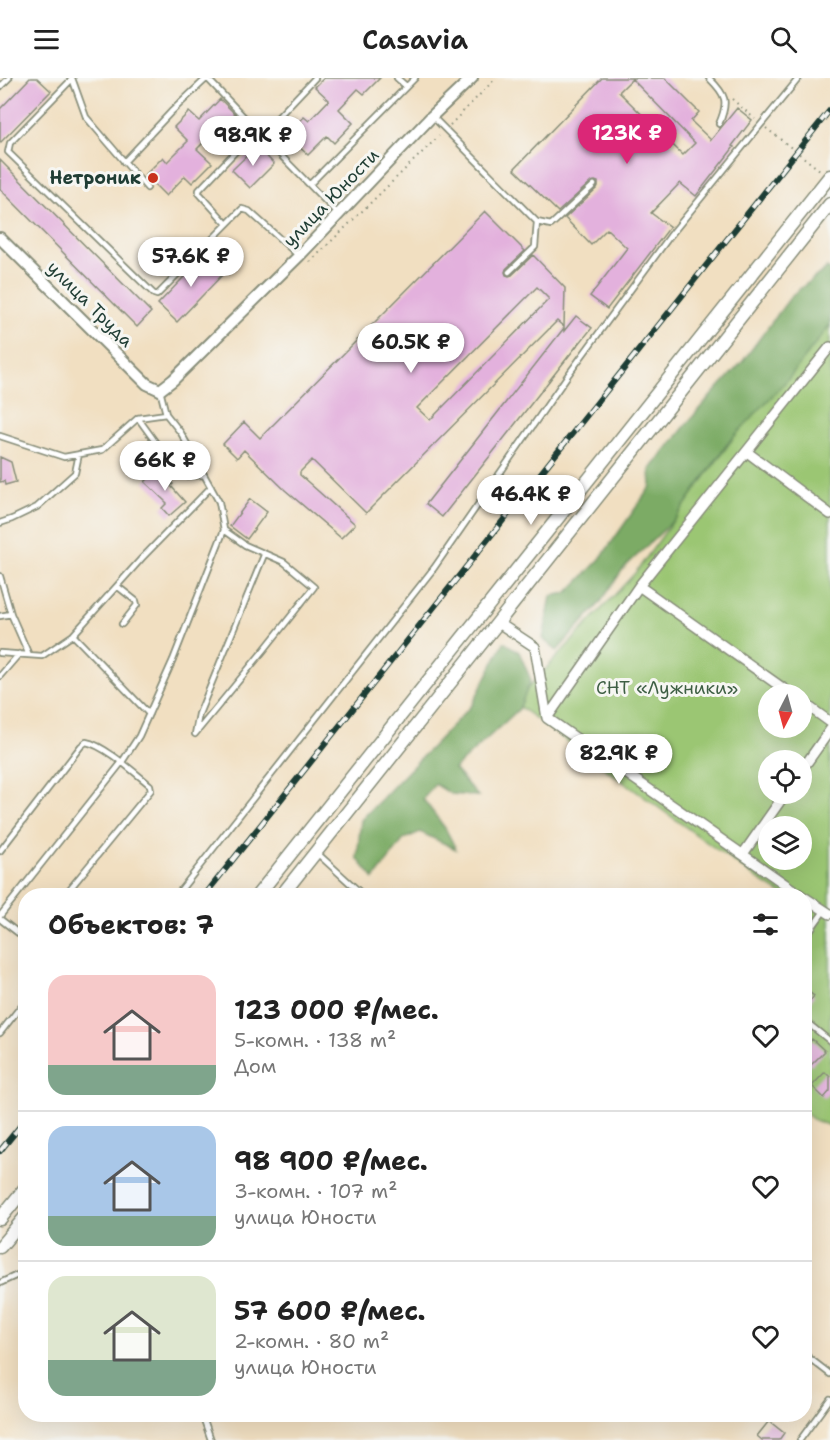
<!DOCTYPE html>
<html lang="ru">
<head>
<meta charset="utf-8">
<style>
	:root { --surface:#fff; --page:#f6f6f6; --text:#222; --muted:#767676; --line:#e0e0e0; --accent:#db2777 }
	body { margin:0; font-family:"Shantell Sans",sans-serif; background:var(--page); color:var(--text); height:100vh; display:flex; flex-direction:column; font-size:22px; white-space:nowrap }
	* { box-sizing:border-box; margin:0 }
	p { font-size:20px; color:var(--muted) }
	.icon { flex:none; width:33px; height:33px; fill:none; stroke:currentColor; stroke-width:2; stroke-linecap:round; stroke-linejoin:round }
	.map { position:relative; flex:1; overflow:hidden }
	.sheet { position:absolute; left:18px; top:810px; width:794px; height:534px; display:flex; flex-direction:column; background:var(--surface); border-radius:24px; box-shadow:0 6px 24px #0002 }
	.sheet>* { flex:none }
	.needle { width:39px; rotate:186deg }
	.controls { position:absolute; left:758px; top:606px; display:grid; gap:12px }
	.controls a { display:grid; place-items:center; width:54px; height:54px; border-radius:50%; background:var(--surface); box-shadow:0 6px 24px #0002; font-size:30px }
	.price { position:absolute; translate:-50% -51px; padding:0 14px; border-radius:21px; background:#fff; color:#222; font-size:20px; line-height:39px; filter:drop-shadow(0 2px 3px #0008) }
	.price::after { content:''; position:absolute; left:50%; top:36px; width:18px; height:14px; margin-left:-9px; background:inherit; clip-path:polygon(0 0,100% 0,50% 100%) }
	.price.current { background:var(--accent); color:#fff }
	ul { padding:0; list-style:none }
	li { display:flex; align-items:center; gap:18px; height:150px; padding:0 30px }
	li+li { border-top:2px solid var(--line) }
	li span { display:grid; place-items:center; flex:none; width:168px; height:120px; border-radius:18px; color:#555 }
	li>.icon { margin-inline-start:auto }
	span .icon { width:72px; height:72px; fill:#fffc; stroke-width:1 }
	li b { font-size:26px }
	h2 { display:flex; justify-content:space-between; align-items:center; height:72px; padding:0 30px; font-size:26px }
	header { display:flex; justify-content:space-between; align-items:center; height:78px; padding:0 30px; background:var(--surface); font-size:27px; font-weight:600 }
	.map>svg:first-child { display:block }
	.green { fill:#9bc673; stroke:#5d8254; stroke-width:1.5; fill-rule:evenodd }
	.forest { fill:#7cab65; stroke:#4e744c; stroke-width:1.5 }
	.building { fill:#e3b1dd; fill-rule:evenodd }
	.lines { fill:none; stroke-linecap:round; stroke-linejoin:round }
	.service-casing { stroke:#888e7a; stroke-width:8 }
	.minor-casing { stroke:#888e7a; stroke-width:12 }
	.tertiary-casing { stroke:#888e7a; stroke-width:14 }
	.secondary-casing { stroke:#888e7a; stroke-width:15 }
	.path { stroke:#888e7a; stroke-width:2; stroke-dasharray:1.5 4.5; stroke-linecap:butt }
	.service { stroke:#fff; stroke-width:4.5 }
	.minor { stroke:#fff; stroke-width:9 }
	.tertiary { stroke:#fff; stroke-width:10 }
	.secondary { stroke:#fff; stroke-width:12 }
	.rail-casing { stroke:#1f3d34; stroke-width:6 }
	.rail { stroke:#f6f6f2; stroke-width:4; stroke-dasharray:11; stroke-linecap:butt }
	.poi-dot { fill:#c8321e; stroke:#f6f6f2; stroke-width:2 }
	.labels { text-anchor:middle; stroke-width:6; stroke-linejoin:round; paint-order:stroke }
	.poi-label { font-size:18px; font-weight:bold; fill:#1f3d34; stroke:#f6f6f2; text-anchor:end }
	.street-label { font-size:18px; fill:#1f3d34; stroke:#f6f6f2 }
	.park-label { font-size:18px; fill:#3e5f44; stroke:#f6f6f2 }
</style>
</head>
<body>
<header><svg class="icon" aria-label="menu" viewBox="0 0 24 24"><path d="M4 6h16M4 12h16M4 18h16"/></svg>Casavia<svg class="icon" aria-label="search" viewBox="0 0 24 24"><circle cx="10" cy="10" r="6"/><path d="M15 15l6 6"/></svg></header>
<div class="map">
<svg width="830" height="1362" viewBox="0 0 830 1362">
	<rect width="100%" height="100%" fill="#f6f6f2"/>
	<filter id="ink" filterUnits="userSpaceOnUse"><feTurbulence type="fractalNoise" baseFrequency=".0167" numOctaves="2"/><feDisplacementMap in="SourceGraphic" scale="12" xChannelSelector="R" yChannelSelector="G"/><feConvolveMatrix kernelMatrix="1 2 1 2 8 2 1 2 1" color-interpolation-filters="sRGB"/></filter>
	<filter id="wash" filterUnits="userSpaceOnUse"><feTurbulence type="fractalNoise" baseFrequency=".008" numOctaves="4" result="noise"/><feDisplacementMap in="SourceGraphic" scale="24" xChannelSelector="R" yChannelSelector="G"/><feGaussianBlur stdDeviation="1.35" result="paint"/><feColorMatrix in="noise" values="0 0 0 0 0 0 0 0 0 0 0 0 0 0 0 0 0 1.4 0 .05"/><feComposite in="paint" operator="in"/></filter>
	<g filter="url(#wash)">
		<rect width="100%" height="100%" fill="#f1dfc1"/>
		<path class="green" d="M830 227V1048L814 1042 804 1034V846L812 836 804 831V818L783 817 759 802 514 625 636 494ZM768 616H801V650H768ZM768 682H801V716H768ZM768 748H801V782H768Z"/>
		<path class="forest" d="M827 190 830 192V247L789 300 728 365 676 440 623 491 600 525 557 573 543 561 551 518 567 515 600 481 651 408 650 392 699 331 743 283 792 217Z
			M504 564 519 574 531 602 519 631 454 691 478 718 451 716 435 706 423 721 445 750 456 771 420 754 404 761 374 801 357 780 361 742 472 627Z"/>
		<g id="blocks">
			<path class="building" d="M30 0H37L51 13 0 65V31Z
				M324 0H380L364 16 358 11 339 31 353 45 334 65 327 58 308 77 286 57 304 39 309 43 329 22 315 9Z
				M602 0H665L699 34 691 43 711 62 737 30 752 42 732 68 734 69 696 118 680 105 651 135 670 149 607 231 590 218 627 170 607 151 591 167 565 140 597 110 598 108V104L595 103 591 104 558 134 514 91ZM632 1 695 65 683 77 619 14Z
				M220 21 239 40 223 56 217 51 197 71 212 85 192 105 185 98 166 118 145 97 163 79 167 84 188 63 174 49 189 34 199 43Z
				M257 68 274 86 250 110 232 92Z
				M0 82 151 234 137 249 0 111Z
				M485 133 525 173 506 191 505 194 506 197 509 198 512 197 533 177 565 210 564 249 557 243 366 435 312 382 300 394V397L355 446 341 460 285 412 244 372 237 380 223 366 244 344 260 360ZM537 209 549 221 430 342 417 330Z
				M206 176 225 194 177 244 158 226Z
				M576 238 592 250 579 266V265L442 439 426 426 564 250V253Z
				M0 379 11 384 16 404 5 407 4 403 0 404Z
				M157 391 173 406 171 408 185 424 169 438 162 430 167 425 145 404Z
				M250 421 267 434 247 461 230 448Z
				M804 910 814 918 804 932Z
				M812 961 825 973 811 987 804 980V970Z
				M825 994 830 999V1013L824 1020 812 1008Z
				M769 1343 784 1355 779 1362H762L757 1358Z"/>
		</g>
	</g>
	<g filter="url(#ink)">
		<use href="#blocks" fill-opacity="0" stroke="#888e7a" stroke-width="1.5"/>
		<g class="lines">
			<g class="service-casing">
				<path id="service" d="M72 0 86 39 147 110
					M315 0 261 57 338 136
					M397 0 406 8
					M709 0C726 17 729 23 719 46
					M72 1 10 65 8 74 154 216 157 217 160 214 242 131 249 133 299 178
					M0 9 9 0
					M432 38 537 144 535 169 509 194
					M124 84 171 34 207 0 261 57
					M310 106 415 0
					M537 144 551 147 594 107
					M227 146 199 115V112L256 52
					M138 340 164 376 183 398 204 397
					M0 358 64 379 102 372 138 340 166 336 160 312
					M0 445 12 441 37 429 75 395 79 376
					M224 452 245 467 284 484 314 509 264 572 195 656 199 636 264 477
					M0 498 11 536 0 538
					M117 508 136 523 137 527 122 546
					M11 536 29 577
					M73 557 149 636
					M0 575 42 578 73 557 142 480 211 409
					M0 598 19 576
					M0 773 81 668 86 664C104 667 135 695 150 707L151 712 64 818
					M317 775 364 818
					M176 818 434 490 568 297 670 158 799 0
					M0 838 122 684 139 658 173 582 224 452 219 424 181 355 166 336
					M0 841 26 861
					M804 861 824 833
					M804 942 830 963
					M0 955 22 927 26 925
					M0 1205 26 1193
					M804 1276 830 1296
					M202 1336 211 1362
					M800 1362 830 1321"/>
			</g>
			<g class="minor-casing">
				<path id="minor" d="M747 374 830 436
					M639 508 791 616
					M497 544 535 569 547 640 802 818
					M801 623 830 644
					M547 640 639 508 830 269
					M801 693 830 652
					M743 776 785 716
					M804 819 830 836"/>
			</g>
			<g class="tertiary-casing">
				<path id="tertiary" d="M0 160 147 306 160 312 173 302 299 178 432 38 472 0"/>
			</g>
			<g class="secondary-casing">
				<path id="secondary" d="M257 818 830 98
					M281 818 830 126
					M0 1141 26 1109
					M0 1169 26 1138"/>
			</g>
			<path class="path" d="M732 21 755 41
				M450 47 496 0
				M766 50 821 93
				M310 184 439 58"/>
			<use href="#service" class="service"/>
			<use href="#minor" class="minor"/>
			<use href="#tertiary" class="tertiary"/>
			<use href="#secondary" class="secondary"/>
			<g class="rail-casing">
				<path id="rail" d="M204 818 830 32
					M0 1073 26 1041"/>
			</g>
			<use href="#rail" class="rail"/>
		</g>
	</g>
	<circle class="poi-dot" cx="153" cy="100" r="6"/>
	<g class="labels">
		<g class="poi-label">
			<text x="141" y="106">Нетроник</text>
		</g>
		<g class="street-label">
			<text transform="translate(331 120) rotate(-46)" y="6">улица Юности</text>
			<text transform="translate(90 226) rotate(45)" y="6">улица Труда</text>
		</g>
		<g class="park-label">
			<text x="667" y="616">СНТ «Лужники»</text>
		</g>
	</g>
</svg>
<div class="controls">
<a><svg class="needle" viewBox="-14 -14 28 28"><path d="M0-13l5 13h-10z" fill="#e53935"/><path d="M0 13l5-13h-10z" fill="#767676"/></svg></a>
<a><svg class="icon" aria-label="locate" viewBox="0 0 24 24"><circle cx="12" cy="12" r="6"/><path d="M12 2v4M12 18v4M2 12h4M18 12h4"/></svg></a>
<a><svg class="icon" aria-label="layers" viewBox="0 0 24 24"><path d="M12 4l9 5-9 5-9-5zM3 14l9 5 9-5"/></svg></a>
</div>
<b class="price current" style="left:627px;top:87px">123K ₽</b>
<b class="price" style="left:253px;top:89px">98.9K ₽</b>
<b class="price" style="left:191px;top:210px">57.6K ₽</b>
<b class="price" style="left:411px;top:296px">60.5K ₽</b>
<b class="price" style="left:165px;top:414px">66K ₽</b>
<b class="price" style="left:531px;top:448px">46.4K ₽</b>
<b class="price" style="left:619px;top:707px">82.9K ₽</b>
<section class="sheet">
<h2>Объектов: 7<svg class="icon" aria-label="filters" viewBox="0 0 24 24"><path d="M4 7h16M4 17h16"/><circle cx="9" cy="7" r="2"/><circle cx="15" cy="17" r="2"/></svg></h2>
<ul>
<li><span style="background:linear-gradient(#f6c9c9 75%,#7fa58c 0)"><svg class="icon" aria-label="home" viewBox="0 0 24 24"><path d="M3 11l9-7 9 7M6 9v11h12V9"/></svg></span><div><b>123 000 ₽/мес.</b><p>5-комн. · 138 m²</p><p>Дом</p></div><svg class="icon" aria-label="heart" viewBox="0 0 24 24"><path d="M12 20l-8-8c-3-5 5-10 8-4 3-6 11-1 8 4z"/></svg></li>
<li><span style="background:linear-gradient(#a9c7e8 75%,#7fa58c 0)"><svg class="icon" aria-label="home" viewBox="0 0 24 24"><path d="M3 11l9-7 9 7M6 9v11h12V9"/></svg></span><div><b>98 900 ₽/мес.</b><p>3-комн. · 107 m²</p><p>улица Юности</p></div><svg class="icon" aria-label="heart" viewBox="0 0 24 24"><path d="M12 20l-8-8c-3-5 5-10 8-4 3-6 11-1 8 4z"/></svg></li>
<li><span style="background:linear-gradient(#dfe7d0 70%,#7fa58c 0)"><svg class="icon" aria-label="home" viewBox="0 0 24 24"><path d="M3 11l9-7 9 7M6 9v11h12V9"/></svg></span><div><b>57 600 ₽/мес.</b><p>2-комн. · 80 m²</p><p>улица Юности</p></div><svg class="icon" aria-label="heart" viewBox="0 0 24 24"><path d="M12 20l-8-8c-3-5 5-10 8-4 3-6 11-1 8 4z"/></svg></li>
</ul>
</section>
</div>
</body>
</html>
